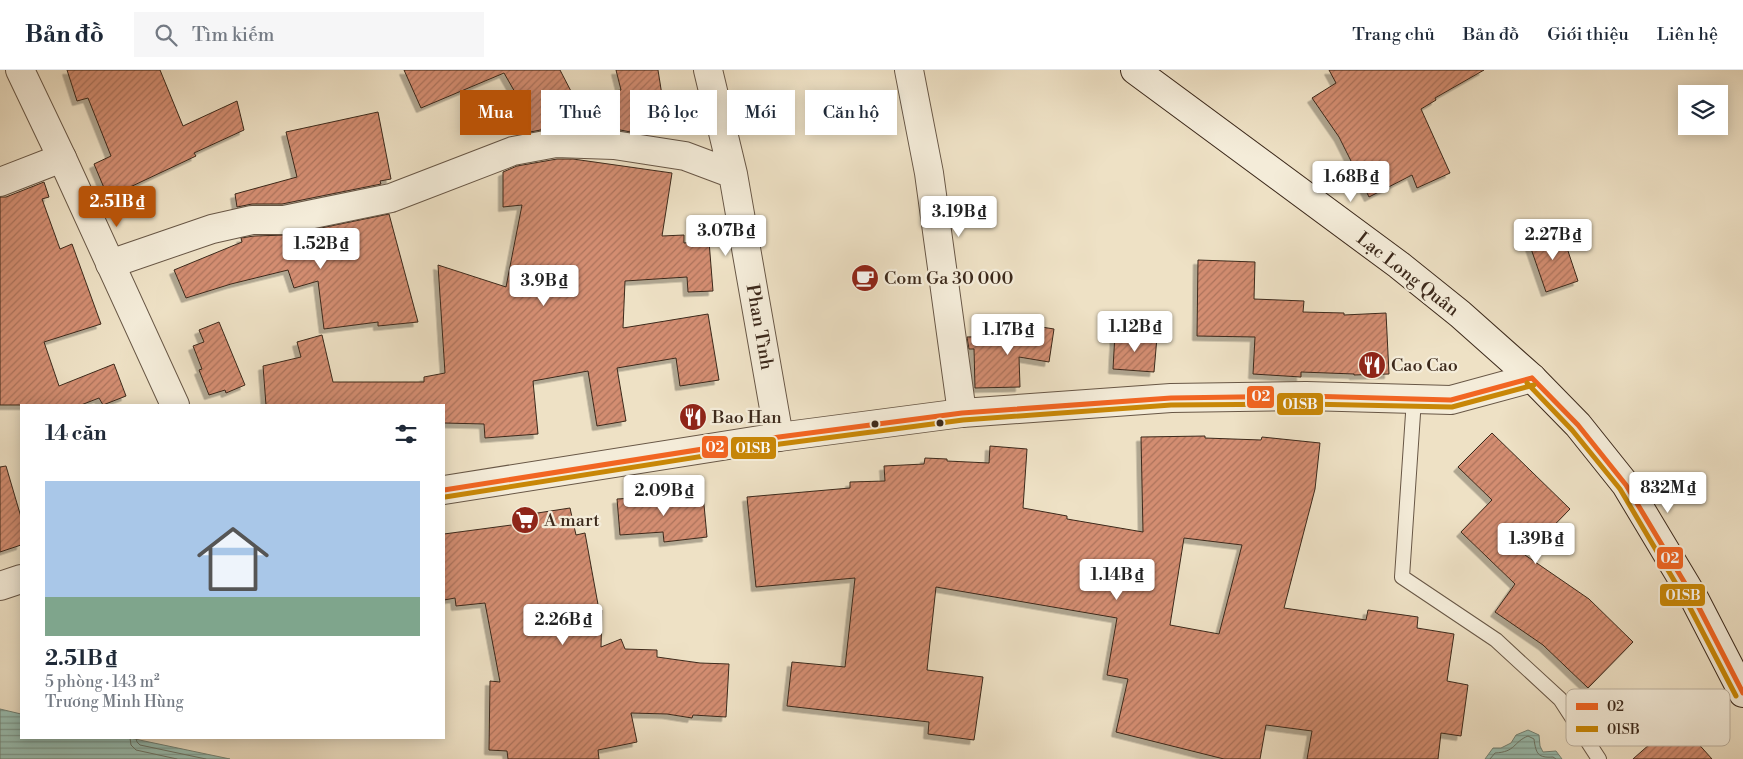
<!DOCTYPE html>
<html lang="vi">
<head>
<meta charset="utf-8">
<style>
	:root { --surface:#fff; --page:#f6f6f7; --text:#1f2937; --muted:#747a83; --line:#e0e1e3; --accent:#b45309 }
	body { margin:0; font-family:"Libre Bodoni",serif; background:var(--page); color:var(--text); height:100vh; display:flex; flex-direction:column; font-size:19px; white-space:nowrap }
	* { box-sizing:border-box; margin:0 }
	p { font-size:16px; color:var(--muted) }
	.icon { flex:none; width:28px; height:28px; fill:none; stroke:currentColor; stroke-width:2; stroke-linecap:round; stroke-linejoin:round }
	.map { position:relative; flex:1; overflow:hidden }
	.details { position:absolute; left:20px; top:334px; width:425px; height:335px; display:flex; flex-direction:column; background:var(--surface); border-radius:0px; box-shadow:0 2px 12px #0003 }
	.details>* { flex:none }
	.guide { position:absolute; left:460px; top:20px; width:475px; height:45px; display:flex; gap:10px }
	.fabs { position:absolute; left:1678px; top:15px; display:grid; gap:10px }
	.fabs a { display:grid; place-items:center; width:50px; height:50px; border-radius:0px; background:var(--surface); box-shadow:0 2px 12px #0003; font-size:25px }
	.price { position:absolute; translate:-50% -42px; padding:0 11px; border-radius:5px; background:#fff; color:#222; font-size:16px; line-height:32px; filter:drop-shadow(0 1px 2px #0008) }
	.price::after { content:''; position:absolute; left:50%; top:30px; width:15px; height:11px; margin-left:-8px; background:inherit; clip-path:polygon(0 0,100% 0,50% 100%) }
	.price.active { background:var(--accent); color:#fff }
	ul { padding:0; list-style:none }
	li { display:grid; align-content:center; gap:10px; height:265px; padding:0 25px }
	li+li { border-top:1px solid var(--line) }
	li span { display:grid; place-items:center; height:155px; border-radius:0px; color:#555 }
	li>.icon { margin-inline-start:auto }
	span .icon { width:90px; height:90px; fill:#fffc; stroke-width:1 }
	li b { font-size:21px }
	h2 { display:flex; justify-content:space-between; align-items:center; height:60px; padding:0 25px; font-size:21px }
	.pill { padding:0 18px; border-radius:0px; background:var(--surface); box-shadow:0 2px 12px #0003; font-size:18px; line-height:45px }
	.pill.active { background:var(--accent); color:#fff }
	header { display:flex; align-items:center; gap:30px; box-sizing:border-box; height:70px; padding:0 25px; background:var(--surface); border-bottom:1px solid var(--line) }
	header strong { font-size:24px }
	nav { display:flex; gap:28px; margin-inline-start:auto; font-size:18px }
	.search { width:350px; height:45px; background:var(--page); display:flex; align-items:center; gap:12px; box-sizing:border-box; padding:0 18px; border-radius:0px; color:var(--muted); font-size:19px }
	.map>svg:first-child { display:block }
	.water { fill:url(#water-rules); stroke:#748275 }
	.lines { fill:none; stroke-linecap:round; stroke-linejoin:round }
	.shore { stroke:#6a7466; stroke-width:1 }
	.building { fill:url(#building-hatch); stroke:#3c291b; fill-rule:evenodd; filter:url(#shadow) }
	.service-casing { stroke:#685746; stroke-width:16 }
	.minor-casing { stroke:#685746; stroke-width:30 }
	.tertiary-casing { stroke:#685746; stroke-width:30 }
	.secondary-casing { stroke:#3c291b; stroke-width:30 }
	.service { stroke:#f4ecd9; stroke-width:14 }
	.minor { stroke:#f4ecd9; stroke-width:28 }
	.tertiary { stroke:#f4ecd9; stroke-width:28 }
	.secondary { stroke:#f4ecd9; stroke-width:28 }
	.bus-1-casing { stroke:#f4ecd9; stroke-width:9 }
	.bus-2-casing { stroke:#f4ecd9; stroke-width:9 }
	.bus-1 { stroke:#f26522; stroke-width:5 }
	.bus-2 { stroke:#c88707; stroke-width:5 }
	.bus-dot { fill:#3c291b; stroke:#f4ecd9; stroke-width:2 }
	.labels { text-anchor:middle; stroke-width:4.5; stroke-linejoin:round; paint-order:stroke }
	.street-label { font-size:18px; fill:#3c291b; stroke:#f4ecd9 }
	.poi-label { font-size:18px; fill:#3c291b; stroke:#f4ecd9; text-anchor:start }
	.key { fill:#f4ecd9; stroke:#bdb2a0; stroke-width:1 }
	.key-label { font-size:14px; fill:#3c291b }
	.line-badge { stroke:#f4ecd9; stroke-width:2 }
	.badge-label { font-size:14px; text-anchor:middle; font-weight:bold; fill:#fff }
</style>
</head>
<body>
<header>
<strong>Bản đồ</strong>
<div class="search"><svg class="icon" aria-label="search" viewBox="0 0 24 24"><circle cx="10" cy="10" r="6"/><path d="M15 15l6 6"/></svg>Tìm kiếm</div>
<nav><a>Trang chủ</a><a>Bản đồ</a><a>Giới thiệu</a><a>Liên hệ</a></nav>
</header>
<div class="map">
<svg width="1743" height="689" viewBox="0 0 1743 689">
	<defs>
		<pattern id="water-rules" width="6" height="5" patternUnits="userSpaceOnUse" patternTransform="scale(1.25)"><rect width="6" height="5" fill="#99beb1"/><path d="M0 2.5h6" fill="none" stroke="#7e9a8f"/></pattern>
		<pattern id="building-hatch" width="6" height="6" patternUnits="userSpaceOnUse" patternTransform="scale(1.25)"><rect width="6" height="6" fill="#d38d71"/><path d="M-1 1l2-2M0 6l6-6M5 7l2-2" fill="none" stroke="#ac735c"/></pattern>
		<filter id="shadow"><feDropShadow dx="-4.5" dy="4.5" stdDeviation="0" flood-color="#0004"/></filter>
	</defs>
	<rect width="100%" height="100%" fill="#eee1c5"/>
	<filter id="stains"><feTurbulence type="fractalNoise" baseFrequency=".004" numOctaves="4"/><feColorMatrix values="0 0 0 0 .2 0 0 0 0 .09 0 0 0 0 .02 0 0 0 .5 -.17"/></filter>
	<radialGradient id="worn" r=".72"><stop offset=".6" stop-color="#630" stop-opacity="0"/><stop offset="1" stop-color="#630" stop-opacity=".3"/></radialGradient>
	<path class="water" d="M0 639 21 644V668H130L230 689H0Z
		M1528 660 1539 665 1540 676 1543 682 1556 681 1562 689H1485L1493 678H1501L1511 673 1516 665Z"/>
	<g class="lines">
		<path class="shore" d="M130 668 131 675 136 680 177 689
			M136 668 137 672 140 675 206 689
			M1490 689 1495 683C1516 682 1513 672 1528 666L1534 669C1536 684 1538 688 1553 687L1556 689"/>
	</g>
	<path class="building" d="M67 0H160L183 56 237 31 244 60 194 83 196 86 128 118 127 117 107 125 94 94 111 86 88 28 77 31Z
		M404 0H560L574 27 621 20 616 0H658L667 57 636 63 615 59 556 57 525 63 520 31 504 3 421 38Z
		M1329 0H1484L1435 28 1436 30 1421 39 1450 103 1417 118 1412 105 1369 127 1339 67 1312 28 1336 13Z
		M378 42 391 109 380 111 381 114 282 134H252L237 137 235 124 297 107 286 62Z
		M557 89H573L672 103 662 166 684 165V173L709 171 713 221 688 222 687 207 625 211 623 258 708 244 719 310 680 316 676 288 617 298 626 351 597 356 588 301 533 311 538 364 485 368 484 354 444 353V335H266L263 296 301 287 297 272 322 265 333 312H424V307L445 303 438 195 506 217 522 135 503 137V102L517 96Z
		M44 112 49 127 42 129 60 179 72 174 101 254 44 272 59 316 114 294 126 326 103 335 99 328 81 335H0V127H6Z
		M389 144 418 252 378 256V252L324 259 318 211 294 218 288 200 231 214 186 228 174 200 242 172 241 168 254 166 287 165Z
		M1561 160 1578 211 1546 222 1528 170Z
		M1198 190 1255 192 1254 229 1304 231 1303 242 1344 243V245L1386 243 1389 304 1354 305V304L1301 302V307L1253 304 1255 267 1197 266Z
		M219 252 245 315 226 323 225 320 209 325 199 300 202 299 193 276 204 272 199 260Z
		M1029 255 1054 259 1049 292 1019 287 1020 317 975 318 974 279H969L967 267 1027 265Z
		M1115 263 1157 267 1154 302 1113 299Z
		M1492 363 1570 439 1525 485 1589 529 1633 572 1588 618 1543 575 1495 542 1515 514 1461 462 1492 430 1458 397Z
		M1205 366V368L1261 370 1262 367 1320 373 1315 419 1284 538 1366 550 1368 540 1418 547 1417 558 1454 564 1447 611 1468 615 1461 666 1441 663 1438 689H1307L1312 661 1266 655 1260 689H1224L1116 662 1128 609 1107 605 1117 548 936 517 927 600 983 607 974 670 928 664 929 652 787 636 792 592 845 597 855 508 756 517 747 427 850 418V412L885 411 884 396 924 394 925 388 947 389V391L989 393 990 376 1027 379 1023 438 1067 446V449L1143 462 1141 367ZM1184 468 1242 475 1219 564 1170 555Z
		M6 396 21 447V475L0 482V397Z
		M703 424 707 467 664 472 663 462 620 465 617 429Z
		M570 438 576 465 585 463 599 540H602L601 577 621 569 625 579 657 580V587L700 593 729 594 726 647 693 645 692 648 667 644 631 643 637 672 598 680 599 689H508L507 681 489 680 490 611 500 612 485 533 456 536 455 528 444 530V464L519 454 518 446Z
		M1677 650 1712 689H1633Z"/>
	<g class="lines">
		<g class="service-casing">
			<path id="service" d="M1414 329 1402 507 1496 570 1560 629 1599 689"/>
		</g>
		<g class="minor-casing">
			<path id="minor" d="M708 0 733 104 779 367
				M909 0 929 103 962 343
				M0 112 62 88
				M110 194 212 159 252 150H284L391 128 513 81 556 73 614 75 685 86 733 104"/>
		</g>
		<g class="tertiary-casing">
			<path id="tertiary" d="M20 0 62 88 175 335
				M444 420 779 367 962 343 1171 328 1306 326 1451 330 1532 308
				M0 516 21 509"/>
		</g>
		<g class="secondary-casing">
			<path id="secondary" d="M1135 0 1399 195 1460 244 1532 308 1578 355 1626 415 1695 530 1743 623"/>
		</g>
		<use href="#service" class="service"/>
		<use href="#minor" class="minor"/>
		<use href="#tertiary" class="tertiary"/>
		<use href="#secondary" class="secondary"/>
		<g class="bus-1-casing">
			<path id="bus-1" d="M1532 308 1578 355 1626 415 1695 530 1743 623
				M444 420 779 367 962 343 1171 328 1306 326 1451 330 1532 308"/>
		</g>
		<g class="bus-2-casing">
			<path id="bus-2" d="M1527 313 1572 360 1620 419 1688 534 1736 626
				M445 427 780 374 963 350 1171 335 1306 334 1452 337 1534 315"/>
		</g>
		<use href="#bus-1" class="bus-1"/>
		<use href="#bus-2" class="bus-2"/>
	</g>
	<defs>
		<g id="cafe-disc" transform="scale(1.4375)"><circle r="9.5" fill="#8f2418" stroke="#f4ecd9"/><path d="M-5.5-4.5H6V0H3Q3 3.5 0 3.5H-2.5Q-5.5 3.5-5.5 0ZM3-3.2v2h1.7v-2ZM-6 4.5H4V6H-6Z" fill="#fff"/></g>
		<g id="restaurant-disc" transform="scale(1.4375)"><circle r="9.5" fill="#8f2418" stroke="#f4ecd9"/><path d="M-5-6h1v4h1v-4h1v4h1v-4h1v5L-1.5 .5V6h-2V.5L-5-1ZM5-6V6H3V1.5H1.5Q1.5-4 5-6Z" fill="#fff"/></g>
		<g id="supermarket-disc" transform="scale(1.4375)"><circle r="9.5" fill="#8f2418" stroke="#f4ecd9"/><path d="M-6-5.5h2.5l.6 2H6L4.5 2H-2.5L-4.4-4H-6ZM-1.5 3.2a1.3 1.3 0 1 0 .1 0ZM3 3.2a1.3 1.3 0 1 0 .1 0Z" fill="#fff"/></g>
	</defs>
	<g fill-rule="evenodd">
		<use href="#cafe-disc" x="865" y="208"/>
		<use href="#restaurant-disc" x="1372" y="295"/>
		<use href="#restaurant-disc" x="693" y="347"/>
		<use href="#supermarket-disc" x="525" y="450"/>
	</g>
	<g class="bus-dot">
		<circle cx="940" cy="353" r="4.5"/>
		<circle cx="875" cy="354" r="4.5"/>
	</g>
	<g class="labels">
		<g class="street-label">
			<text transform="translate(1408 204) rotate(38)" y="6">Lạc Long Quân</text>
			<text transform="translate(760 257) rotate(80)" y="6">Phan Tình</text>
		</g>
		<g class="poi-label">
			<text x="884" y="214">Com Ga 30 000</text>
			<text x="1391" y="301">Cao Cao</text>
			<text x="712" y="353">Bao Han</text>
			<text x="544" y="456">A mart</text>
		</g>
	</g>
	<rect x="1566" y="619" width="164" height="57" rx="8" class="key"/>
	<rect x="1576" y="633" width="22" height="7" fill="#f26522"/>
	<rect x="1576" y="656" width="22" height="6" fill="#c88707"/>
	<g class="key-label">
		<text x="1607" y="641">02</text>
		<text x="1607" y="664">01SB</text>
	</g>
	<g class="line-badge">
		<rect x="1246" y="315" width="29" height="24" rx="5" fill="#f26522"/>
		<rect x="1276" y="322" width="48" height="24" rx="5" fill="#c88707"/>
		<rect x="701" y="365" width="28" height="24" rx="5" fill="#f26522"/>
		<rect x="730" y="366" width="47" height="24" rx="5" fill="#c88707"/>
		<rect x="1656" y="476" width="28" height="24" rx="5" fill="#f26522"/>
		<rect x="1659" y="513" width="47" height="24" rx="5" fill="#c88707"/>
	</g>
	<g class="badge-label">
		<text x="1261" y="331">02</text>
		<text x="1300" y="339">01SB</text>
		<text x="715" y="382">02</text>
		<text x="753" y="383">01SB</text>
		<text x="1670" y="493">02</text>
		<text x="1683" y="530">01SB</text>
	</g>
	<rect width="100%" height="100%" filter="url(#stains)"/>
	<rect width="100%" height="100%" fill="url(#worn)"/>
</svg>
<div class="fabs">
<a><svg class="icon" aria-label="layers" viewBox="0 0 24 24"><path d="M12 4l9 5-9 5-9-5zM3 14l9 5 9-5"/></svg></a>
</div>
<b class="price" style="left:1351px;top:133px">1.68B ₫</b>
<b class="price active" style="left:117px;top:158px">2.51B ₫</b>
<b class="price" style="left:959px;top:168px">3.19B ₫</b>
<b class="price" style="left:726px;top:187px">3.07B ₫</b>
<b class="price" style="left:1553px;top:191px">2.27B ₫</b>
<b class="price" style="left:321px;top:200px">1.52B ₫</b>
<b class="price" style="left:544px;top:237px">3.9B ₫</b>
<b class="price" style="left:1135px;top:283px">1.12B ₫</b>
<b class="price" style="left:1008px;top:286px">1.17B ₫</b>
<b class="price" style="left:1668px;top:444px">832M ₫</b>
<b class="price" style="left:664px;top:447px">2.09B ₫</b>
<b class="price" style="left:1536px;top:495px">1.39B ₫</b>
<b class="price" style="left:1117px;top:531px">1.14B ₫</b>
<b class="price" style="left:563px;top:576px">2.26B ₫</b>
<div class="guide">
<a class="pill active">Mua</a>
<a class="pill">Thuê</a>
<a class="pill">Bộ lọc</a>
<a class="pill">Mới</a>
<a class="pill">Căn hộ</a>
</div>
<section class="details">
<h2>14 căn<svg class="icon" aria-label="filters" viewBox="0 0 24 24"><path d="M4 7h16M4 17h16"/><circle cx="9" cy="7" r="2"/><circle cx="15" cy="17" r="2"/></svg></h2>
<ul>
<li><span style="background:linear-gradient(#a9c7e8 75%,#7fa58c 0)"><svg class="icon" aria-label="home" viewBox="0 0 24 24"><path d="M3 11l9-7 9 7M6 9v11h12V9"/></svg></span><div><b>2.51B ₫</b><p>5 phòng · 143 m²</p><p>Trương Minh Hùng</p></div></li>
</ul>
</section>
</div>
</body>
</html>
